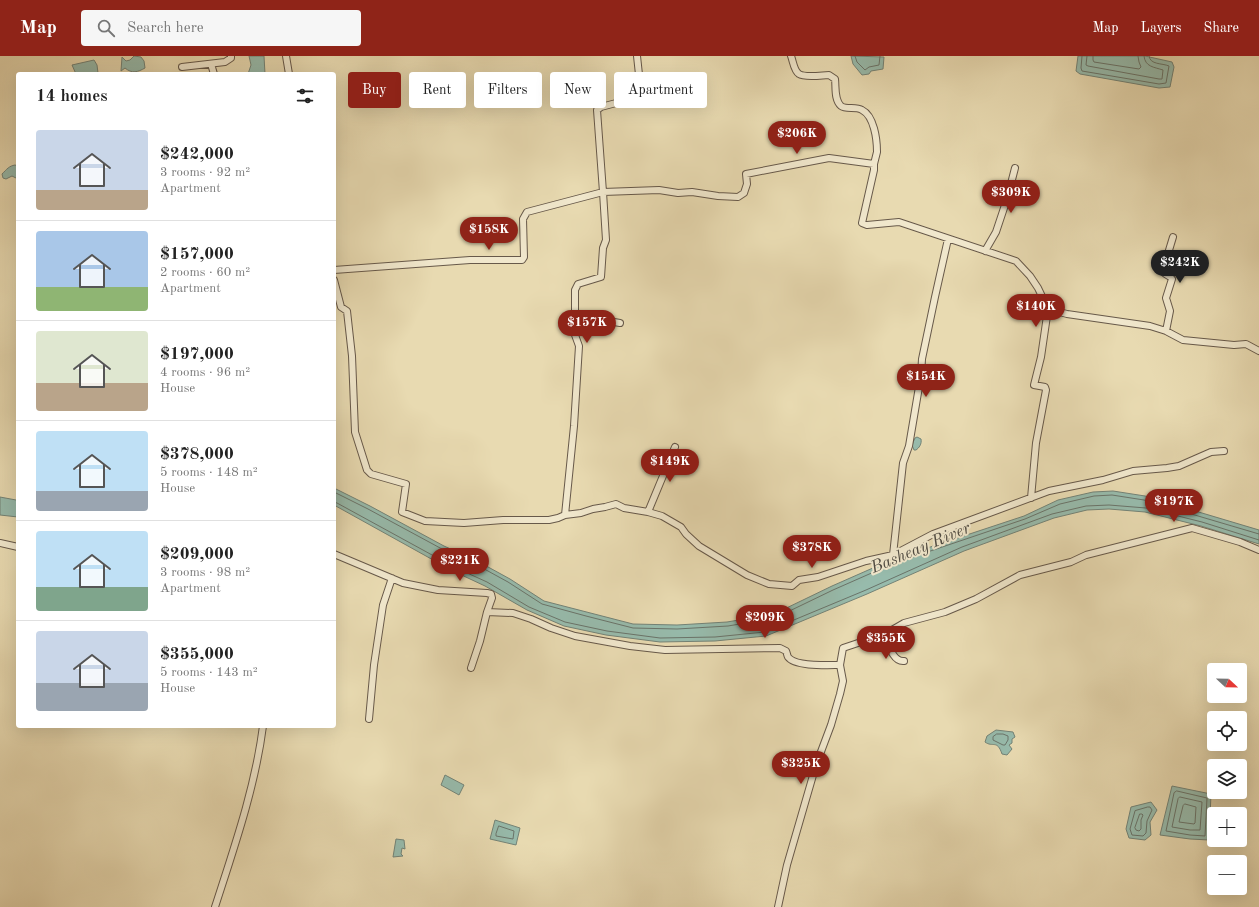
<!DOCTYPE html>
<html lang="en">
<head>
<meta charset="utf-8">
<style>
	:root { --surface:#fff; --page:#f6f6f6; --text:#222; --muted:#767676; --line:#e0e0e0; --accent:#8f2418 }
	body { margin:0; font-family:"Old Standard TT",serif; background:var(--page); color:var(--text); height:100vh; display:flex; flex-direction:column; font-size:15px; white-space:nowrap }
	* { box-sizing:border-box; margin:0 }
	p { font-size:13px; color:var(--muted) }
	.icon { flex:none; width:22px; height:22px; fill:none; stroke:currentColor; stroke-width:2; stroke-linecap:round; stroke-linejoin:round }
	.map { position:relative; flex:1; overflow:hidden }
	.side { position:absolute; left:16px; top:16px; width:320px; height:656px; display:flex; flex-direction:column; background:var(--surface); border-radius:4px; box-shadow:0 4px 16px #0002 }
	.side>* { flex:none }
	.top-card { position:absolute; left:348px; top:16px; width:380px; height:36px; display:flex; gap:8px }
	.needle { width:26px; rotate:112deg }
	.controls { position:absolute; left:1207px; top:607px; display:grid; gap:8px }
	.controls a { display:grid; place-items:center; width:40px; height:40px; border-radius:4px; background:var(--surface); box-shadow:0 4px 16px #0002; font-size:20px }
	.price { position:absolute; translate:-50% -34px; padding:0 9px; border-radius:14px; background:var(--accent); color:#fff; font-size:13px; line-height:26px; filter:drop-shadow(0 1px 2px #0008) }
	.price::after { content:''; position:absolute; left:50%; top:24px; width:12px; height:9px; margin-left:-6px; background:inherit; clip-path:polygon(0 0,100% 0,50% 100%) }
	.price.on { background:#222; color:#fff }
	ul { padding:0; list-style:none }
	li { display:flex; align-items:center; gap:12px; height:100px; padding:0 20px }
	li+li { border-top:1px solid var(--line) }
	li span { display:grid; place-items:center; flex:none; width:112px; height:80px; border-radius:4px; color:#555 }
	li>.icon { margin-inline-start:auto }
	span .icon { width:48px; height:48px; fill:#fffc; stroke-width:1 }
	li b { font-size:17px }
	h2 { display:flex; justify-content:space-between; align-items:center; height:48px; padding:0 20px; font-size:17px }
	.chip { padding:0 14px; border-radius:4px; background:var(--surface); box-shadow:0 4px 16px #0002; font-size:14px; line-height:36px }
	.chip.on { background:var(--accent); color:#fff }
	header { display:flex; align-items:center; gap:24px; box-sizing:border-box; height:56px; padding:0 20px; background:var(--accent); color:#fff }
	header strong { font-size:19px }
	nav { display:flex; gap:22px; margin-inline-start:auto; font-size:14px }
	.search { width:280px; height:36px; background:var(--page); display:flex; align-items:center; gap:10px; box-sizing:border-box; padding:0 14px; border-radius:4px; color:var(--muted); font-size:15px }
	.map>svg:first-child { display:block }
	.water { fill:#97bbac; stroke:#738377 }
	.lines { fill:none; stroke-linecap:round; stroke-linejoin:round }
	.shore { stroke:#6a746a; stroke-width:1 }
	.minor-casing { stroke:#67594a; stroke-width:8 }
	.minor { stroke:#f0e7cc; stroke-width:6 }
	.labels { text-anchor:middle; stroke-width:4; stroke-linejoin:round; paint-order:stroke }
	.water-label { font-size:17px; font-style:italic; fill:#4e4a42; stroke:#f0e7cc }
</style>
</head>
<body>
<header>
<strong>Map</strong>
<div class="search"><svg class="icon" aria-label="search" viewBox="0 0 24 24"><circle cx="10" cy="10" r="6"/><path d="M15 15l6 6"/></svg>Search here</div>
<nav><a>Map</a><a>Layers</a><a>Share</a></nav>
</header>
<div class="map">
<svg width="1259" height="851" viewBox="0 0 1259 851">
	<rect width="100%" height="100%" fill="#e8dab1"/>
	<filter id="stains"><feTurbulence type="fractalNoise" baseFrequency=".005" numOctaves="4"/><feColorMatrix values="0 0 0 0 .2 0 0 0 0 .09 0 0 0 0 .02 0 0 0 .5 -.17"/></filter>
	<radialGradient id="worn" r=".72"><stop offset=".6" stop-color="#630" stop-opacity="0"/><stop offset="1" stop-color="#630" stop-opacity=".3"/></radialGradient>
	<path class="water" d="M134 0 141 1 144 5 145 12C138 16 132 18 125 12L121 15 122 1 126 5 130 4Z
		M249 0H264L265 18H248L251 9Z
		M851 0 884 1 883 13 871 15 869 18 862 19 853 8Z
		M1078 0H1145L1172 6 1174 11 1170 31 1159 32 1080 18 1076 15Z
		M94 4 97 9 98 17 76 18 72 9Z
		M15 109 18 110V121L16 122 12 120 6 123 3 122 2 118C7 113 9 110 15 109Z
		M917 381 921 383C922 388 919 392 916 394H914L912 389 915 382Z
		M334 432 370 450 444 490 479 506 510 523 544 545 633 568 677 569 727 566 774 558 832 530 891 504 1024 460 1058 444 1093 436 1113 435 1145 440 1259 474V488L1201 470 1145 456 1109 453 1087 454 1054 462 964 495 867 538 766 580 715 585 660 586 606 579 564 570 527 554 485 530 453 515 334 449Z
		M0 441 16 444 18 446V461L0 459Z
		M996 674 1013 676 1015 681 1012 683V687L1009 689 1012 693 1007 699 1002 698C997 683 993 692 985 686L987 680Z
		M445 719 464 729 459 739 441 729Z
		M1172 730 1211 738 1209 784 1190 783 1160 779Z
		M1151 746 1157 754 1150 766 1151 779 1145 784 1129 782 1126 773 1131 751Z
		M495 764 520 772 516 789 490 783Z
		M396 783 404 784 405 793 402 792 401 798 403 800 393 801Z"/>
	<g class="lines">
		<path class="shore" d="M855 0 857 6 865 14 869 11 879 9 880 0
			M1082 0 1081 12 1082 15 1159 28 1166 27 1169 10C1162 7 1150 9 1149 0
			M1087 0 1086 9 1088 10 1159 23H1162L1163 14C1154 11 1145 11 1144 0
			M1093 0V4L1094 6 1139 13 1141 11 1139 6 1138 0
			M334 436 368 453 442 493 477 509 508 526 542 548 586 560 633 572 677 573 728 570 775 562 833 534 892 508 1025 463 1060 448 1094 440 1112 439 1144 444 1259 478
			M334 446 337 447 454 511 487 526 529 551 565 566 607 575 660 582 715 581 765 576 866 534 962 491 1052 458 1086 450 1109 449 1146 452 1202 466 1259 484
			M997 678H1003L1008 680V684L1005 689H1003L993 684V681Z
			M1177 735 1207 742 1205 780 1190 779 1166 775 1174 737Z
			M1180 741 1202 746 1200 774H1190L1172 771 1178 743Z
			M1185 748 1196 751 1195 767 1194 768 1179 766 1183 750Z
			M1148 751H1150L1152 754 1147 765 1146 777 1143 780 1132 779 1130 773 1135 755Z
			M1140 758H1142L1143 759 1141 764V773L1139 775 1136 774 1135 772Z
			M499 770 514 775 513 783 496 780V778Z"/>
		<g class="minor-casing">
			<path id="minor" d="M286 0 289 18
				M637 0 641 37 635 42 601 51 597 54 603 136 659 134 678 137 692 136 718 140 738 141 744 137 747 128 746 118 829 102 874 108V114L862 167 867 169 899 166 1016 205 1030 220 1038 232 1048 253
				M791 0C793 5 794 15 799 18 805 22 823 19 829 19L835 23C836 31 834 44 841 50 846 54 856 50 862 54 874 60 877 83 877 96 876 100 875 104 874 108
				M211 8 214 18
				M182 11 225 6 231 2V0
				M985 195 996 176 1007 143 1015 112
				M334 214 470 204H522L524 201 523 163 527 156 603 136 606 184 603 192 601 221 578 228 575 234V279L579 290 574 370 565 459
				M334 224 341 251 347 255 352 300 355 376 367 414 371 418 406 428 402 456 425 465 464 467 503 464H549L558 462 565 459 581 457 593 453 605 451 616 448 624 452 648 456 662 460 681 471 686 478 699 490 747 519 769 528 792 530 799 524 818 521 866 505 893 499 933 478 1049 435 1103 424 1133 415 1167 412 1179 410 1211 396 1224 395
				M576 263H596L620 267
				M1166 275 1170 255 1166 242 1172 223C1170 219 1163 219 1163 214L1173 181
				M1031 442 1036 387 1046 334 1045 331 1034 329 1041 301 1048 253 1067 258 1150 270 1166 275 1183 284 1234 289 1246 288 1259 295
				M648 456 675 391
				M0 487 18 491
				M334 498 403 527 438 534 487 537 491 538 492 542 487 556
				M893 499 903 407 909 390 921 319 922 303 935 241 948 183
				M885 578C889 588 892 606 904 605
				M471 612 480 585 487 556 513 557 531 563 551 572 575 580 630 590 665 594 780 592 786 595C787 597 787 599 788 601 795 611 829 609 840 609L843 592 885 578 904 567 945 556 976 543 1020 519 1071 506 1086 499 1192 472 1240 486 1259 494
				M369 663 374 609 383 549 392 522
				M215 851C234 792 255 732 263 670
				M778 851 787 809 816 709 831 669 840 638 843 625 840 609"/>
		</g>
		<use href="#minor" class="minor"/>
	</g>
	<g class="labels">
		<g class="water-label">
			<text transform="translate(920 491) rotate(-23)" y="6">Basheay River</text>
		</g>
	</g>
	<rect width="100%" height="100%" filter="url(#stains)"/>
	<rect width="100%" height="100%" fill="url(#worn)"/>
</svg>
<div class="controls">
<a><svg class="needle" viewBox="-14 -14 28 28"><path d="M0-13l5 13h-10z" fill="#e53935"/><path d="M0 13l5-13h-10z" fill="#767676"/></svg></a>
<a><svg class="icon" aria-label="locate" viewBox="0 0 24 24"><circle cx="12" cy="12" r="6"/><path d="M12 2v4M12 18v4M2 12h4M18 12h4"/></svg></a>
<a><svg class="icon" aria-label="layers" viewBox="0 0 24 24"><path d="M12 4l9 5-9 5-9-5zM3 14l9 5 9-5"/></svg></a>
<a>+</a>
<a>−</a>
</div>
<b class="price" style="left:797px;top:99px">$206K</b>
<b class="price" style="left:1011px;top:158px">$309K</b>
<b class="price" style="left:489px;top:195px">$158K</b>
<b class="price on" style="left:1180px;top:228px">$242K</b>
<b class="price" style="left:1036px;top:272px">$140K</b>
<b class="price" style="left:587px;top:288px">$157K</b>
<b class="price" style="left:926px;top:342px">$154K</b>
<b class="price" style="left:670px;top:427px">$149K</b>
<b class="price" style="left:1174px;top:467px">$197K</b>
<b class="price" style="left:812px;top:513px">$378K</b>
<b class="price" style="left:460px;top:526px">$221K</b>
<b class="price" style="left:765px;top:583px">$209K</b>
<b class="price" style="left:886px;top:604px">$355K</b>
<b class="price" style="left:801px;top:729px">$325K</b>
<div class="top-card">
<a class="chip on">Buy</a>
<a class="chip">Rent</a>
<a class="chip">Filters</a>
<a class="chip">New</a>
<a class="chip">Apartment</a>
</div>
<section class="side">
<h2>14 homes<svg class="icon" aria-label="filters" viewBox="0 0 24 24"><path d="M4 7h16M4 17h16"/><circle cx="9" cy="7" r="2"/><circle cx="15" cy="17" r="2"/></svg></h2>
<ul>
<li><span style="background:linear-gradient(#c9d6e8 75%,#b9a48a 0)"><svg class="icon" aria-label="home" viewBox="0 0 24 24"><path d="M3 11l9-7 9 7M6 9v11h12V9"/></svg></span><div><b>$242,000</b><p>3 rooms · 92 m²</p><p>Apartment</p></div></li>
<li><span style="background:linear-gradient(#a9c7e8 70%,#8fb573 0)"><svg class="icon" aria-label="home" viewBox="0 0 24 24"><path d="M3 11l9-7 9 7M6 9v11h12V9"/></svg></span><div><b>$157,000</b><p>2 rooms · 60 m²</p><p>Apartment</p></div></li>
<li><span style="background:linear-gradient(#dfe7d0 65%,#b9a48a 0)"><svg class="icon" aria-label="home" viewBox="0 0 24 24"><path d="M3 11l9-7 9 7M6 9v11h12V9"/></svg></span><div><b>$197,000</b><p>4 rooms · 96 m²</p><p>House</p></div></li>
<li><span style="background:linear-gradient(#bfe0f5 75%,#9aa5b1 0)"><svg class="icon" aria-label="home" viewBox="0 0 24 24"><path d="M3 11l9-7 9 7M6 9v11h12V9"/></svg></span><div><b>$378,000</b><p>5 rooms · 148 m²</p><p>House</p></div></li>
<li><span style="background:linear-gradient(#bfe0f5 70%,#7fa58c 0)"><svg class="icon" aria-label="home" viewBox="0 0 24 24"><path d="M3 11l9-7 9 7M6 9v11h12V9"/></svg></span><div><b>$209,000</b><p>3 rooms · 98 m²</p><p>Apartment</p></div></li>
<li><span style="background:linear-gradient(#c9d6e8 65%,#9aa5b1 0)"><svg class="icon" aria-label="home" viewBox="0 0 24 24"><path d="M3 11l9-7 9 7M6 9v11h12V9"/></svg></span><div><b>$355,000</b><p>5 rooms · 143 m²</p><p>House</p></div></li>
</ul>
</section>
</div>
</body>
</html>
